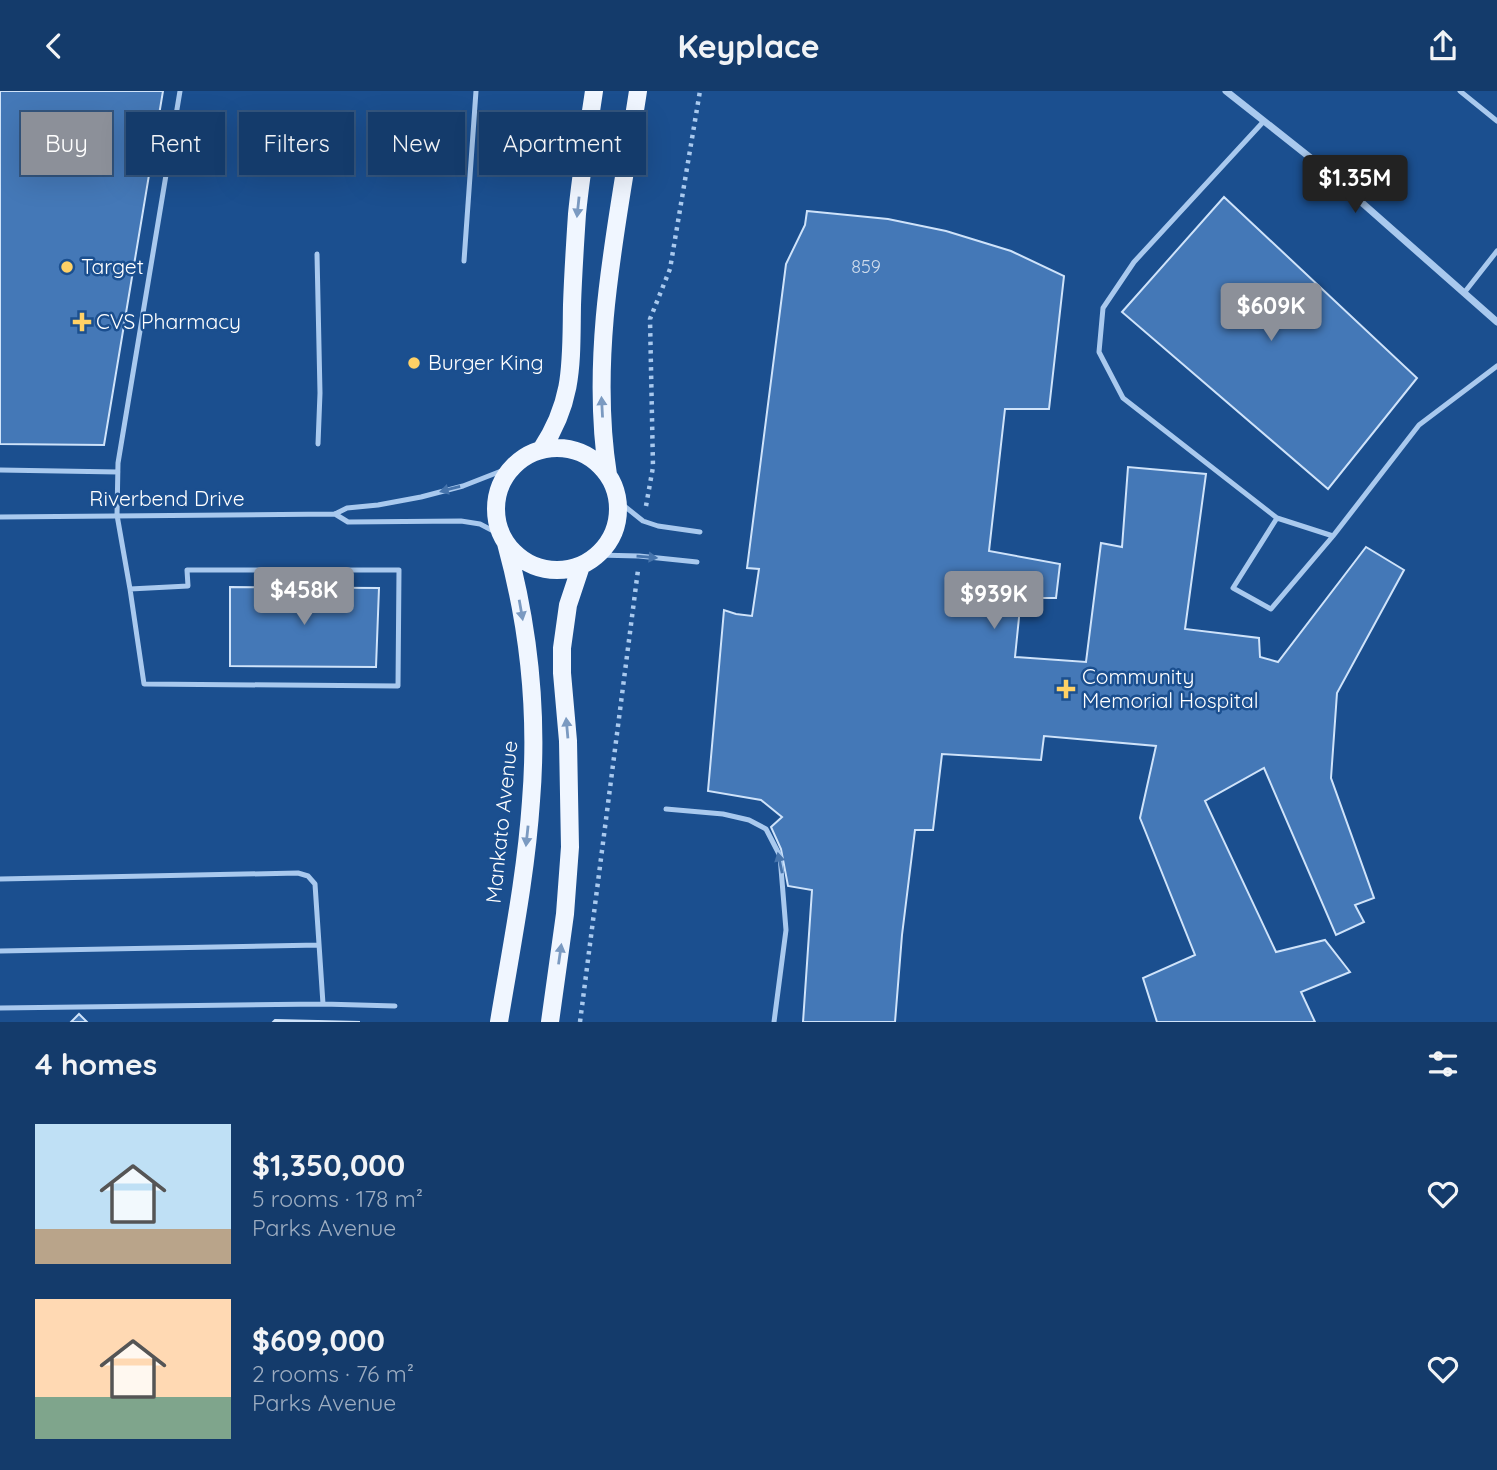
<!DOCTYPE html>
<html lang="en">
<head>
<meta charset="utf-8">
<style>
	:root { --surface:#143b6b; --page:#214673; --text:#f1f3f6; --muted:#9dadc1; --line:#33557e; --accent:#8c9099 }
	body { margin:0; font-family:Quicksand,sans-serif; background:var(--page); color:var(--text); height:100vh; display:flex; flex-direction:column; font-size:26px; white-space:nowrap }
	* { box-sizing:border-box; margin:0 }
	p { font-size:23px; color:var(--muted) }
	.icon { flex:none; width:38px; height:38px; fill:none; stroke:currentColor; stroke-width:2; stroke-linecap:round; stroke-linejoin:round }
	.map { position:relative; height:931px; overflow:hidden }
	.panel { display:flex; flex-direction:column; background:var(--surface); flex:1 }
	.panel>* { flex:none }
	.banner { position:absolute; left:21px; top:21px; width:700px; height:63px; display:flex; gap:14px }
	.price { position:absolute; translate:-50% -60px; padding:0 16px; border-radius:7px; background:var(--accent); color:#fff; font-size:23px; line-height:46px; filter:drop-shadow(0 2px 4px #0008) }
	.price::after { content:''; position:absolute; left:50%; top:42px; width:21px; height:16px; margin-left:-10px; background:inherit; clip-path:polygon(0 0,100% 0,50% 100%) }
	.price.selected { background:#222; color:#fff }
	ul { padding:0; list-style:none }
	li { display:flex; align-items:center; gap:21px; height:175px; padding:0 35px }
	li span { display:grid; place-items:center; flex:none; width:196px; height:140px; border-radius:0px; color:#555 }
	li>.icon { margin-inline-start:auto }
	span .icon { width:84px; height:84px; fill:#fffc; stroke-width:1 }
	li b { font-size:30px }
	h2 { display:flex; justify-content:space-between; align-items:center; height:84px; padding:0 35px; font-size:30px }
	.chip { padding:0 24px; border-radius:0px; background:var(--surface); box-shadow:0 7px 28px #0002,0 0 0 2px var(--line); font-size:24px; line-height:63px }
	.chip.selected { background:var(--accent); color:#fff }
	header { display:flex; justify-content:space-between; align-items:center; height:91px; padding:0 35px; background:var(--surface); font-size:32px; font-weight:700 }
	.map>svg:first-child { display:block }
	.building { fill:#4478b7; stroke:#cfe3fa; stroke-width:2 }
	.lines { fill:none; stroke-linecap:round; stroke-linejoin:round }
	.path { stroke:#a9c9ee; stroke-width:4.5; stroke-dasharray:3.5 5; stroke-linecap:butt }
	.lane { stroke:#a9c9ee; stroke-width:5 }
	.street { stroke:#a9c9ee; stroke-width:7 }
	.primary { stroke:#f0f6ff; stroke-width:18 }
	.oneway { fill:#7b9ac1 }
	.oneway2 { fill:#4674ac }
	.poi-dot { fill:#ffd166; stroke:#1b4f8f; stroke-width:2.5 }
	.labels { text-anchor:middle; stroke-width:5; stroke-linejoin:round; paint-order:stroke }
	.number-label { font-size:18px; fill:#d0dded }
	.poi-label { font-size:21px; fill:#fff; stroke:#1b4f8f; text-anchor:start }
	.street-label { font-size:21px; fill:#fff; stroke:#1b4f8f }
</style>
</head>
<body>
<header><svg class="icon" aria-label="back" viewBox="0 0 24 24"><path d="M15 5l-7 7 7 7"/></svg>Keyplace<svg class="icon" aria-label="share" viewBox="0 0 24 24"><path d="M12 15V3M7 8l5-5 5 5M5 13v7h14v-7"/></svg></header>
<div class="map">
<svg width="1497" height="931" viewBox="0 0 1497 931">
	<rect width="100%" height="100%" fill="#1b4f8f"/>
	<path class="building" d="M0 0H163L104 354 0 353Z
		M1224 106 1417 287 1328 398 1122 221Z
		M807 120 888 128 946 140 1011 160 1064 185 1049 318H1005L989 460 1060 473 1056 507H1021L1015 566 1086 571 1101 452 1122 456 1128 376 1206 383 1185 538 1259 547 1260 566 1278 571 1366 456 1404 479 1337 602 1331 687 1374 807 1355 814 1364 831 1336 844 1264 677 1205 710 1276 861 1325 849 1350 881 1301 901 1315 931H1157L1143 887 1195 864 1140 727 1156 655 1044 645 1041 669 942 663 933 739H915L902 844 895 931H803L812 799 788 795 781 758 771 736 782 726 761 709 708 700 724 519 736 523 752 525 759 478 747 477 786 173 805 134Z
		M230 496 379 497 376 576 230 575Z
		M79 923 87 931H71Z
		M275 929 360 931H273Z"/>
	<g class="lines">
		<path class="path" d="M646 415 653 376 650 228 670 178 700 0
			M580 931 638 479"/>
		<path class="lane" d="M1460 0 1497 30
			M1264 30 1134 171 1103 217 1099 261 1123 307 1277 427
			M317 163 320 302 318 353
			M464 170 476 0
			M1464 202 1497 160
			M0 379 118 381
			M618 410 643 430 658 435 700 441
			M335 423 348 431 461 430 480 433 501 444
			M0 426 335 423 347 417 378 414 421 406 463 395 514 375
			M1333 445 1277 427 1233 497 1271 518 1333 445 1419 334 1497 275
			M597 464 639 465 697 471
			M130 498 188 495 187 479H399L398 595 144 593 130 498 117 424 118 372 180 0
			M666 718 723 723 749 729 766 738 780 765 786 839 774 931
			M0 788 298 782 308 785 315 793 323 913 395 915
			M0 860 319 854
			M0 917 323 913"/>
		<path class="street" d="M1226 0 1317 72 1497 231"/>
		<path class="primary" d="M496 418a61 61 0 1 1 122 0a61 61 0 1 1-122 0Z
			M541 359C574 309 571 272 572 214 573 184 575 153 577 123 581 82 588 41 594 0
			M608 384C588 257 619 126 638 0
			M499 931C511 858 526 784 531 710 538 624 529 536 506 452
			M550 931 565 823 570 756 568 650 562 582V557L568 514 581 475"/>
	</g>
	<defs><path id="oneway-solid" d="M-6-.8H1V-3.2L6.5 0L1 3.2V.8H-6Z" transform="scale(1.75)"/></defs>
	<g class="oneway">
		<use href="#oneway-solid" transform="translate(578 116) rotate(96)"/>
		<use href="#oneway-solid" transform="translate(602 316) rotate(-93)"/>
		<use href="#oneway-solid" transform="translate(521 519) rotate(80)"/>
		<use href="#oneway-solid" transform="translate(567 637) rotate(-95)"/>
		<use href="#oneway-solid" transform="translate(527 745) rotate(96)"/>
		<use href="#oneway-solid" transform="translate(560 863) rotate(-82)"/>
	</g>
	<g class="oneway2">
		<use href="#oneway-solid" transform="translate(450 398) rotate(165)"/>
		<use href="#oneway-solid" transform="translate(647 466) rotate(5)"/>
		<use href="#oneway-solid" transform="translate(780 772) rotate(-102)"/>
	</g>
	<g class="poi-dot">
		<circle cx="67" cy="176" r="7"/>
		<path d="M78.5 220.5h7v7h7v7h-7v7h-7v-7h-7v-7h7z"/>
		<circle cx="414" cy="272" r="7"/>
		<path d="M1062.5 587.5h7v7h7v7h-7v7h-7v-7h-7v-7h7z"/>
	</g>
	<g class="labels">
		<g class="number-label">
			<text x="866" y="182">859</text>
		</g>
		<g class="poi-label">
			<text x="81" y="183">Target</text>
			<text x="96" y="238">CVS Pharmacy</text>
			<text x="428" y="279">Burger King</text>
			<text x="1082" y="593">Community<tspan x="1082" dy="24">Memorial Hospital</tspan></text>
		</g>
		<g class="street-label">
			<text x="167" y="415">Riverbend Drive</text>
			<text transform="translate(502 731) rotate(-84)" y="7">Mankato Avenue</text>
		</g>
	</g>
</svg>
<b class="price selected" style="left:1355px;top:124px">$1.35M</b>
<b class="price" style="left:1271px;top:252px">$609K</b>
<b class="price" style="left:304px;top:536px">$458K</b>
<b class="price" style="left:994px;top:540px">$939K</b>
<div class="banner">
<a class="chip selected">Buy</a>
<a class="chip">Rent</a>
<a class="chip">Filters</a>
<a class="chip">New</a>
<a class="chip">Apartment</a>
</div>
</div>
<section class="panel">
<h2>4 homes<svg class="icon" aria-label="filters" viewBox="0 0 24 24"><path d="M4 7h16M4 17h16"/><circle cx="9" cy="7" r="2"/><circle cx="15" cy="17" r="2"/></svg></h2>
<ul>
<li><span style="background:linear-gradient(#bfe0f5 75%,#b9a48a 0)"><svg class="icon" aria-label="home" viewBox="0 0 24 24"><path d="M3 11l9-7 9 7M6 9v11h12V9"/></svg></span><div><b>$1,350,000</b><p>5 rooms · 178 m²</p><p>Parks Avenue</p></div><svg class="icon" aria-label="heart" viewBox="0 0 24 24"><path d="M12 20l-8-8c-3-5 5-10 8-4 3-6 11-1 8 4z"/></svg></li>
<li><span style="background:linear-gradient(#ffd9b3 70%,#7fa58c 0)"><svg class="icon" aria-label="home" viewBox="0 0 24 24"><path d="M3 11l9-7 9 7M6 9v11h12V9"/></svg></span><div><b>$609,000</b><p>2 rooms · 76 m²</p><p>Parks Avenue</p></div><svg class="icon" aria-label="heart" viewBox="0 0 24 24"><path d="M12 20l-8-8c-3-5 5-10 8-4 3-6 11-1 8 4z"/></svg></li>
</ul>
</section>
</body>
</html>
